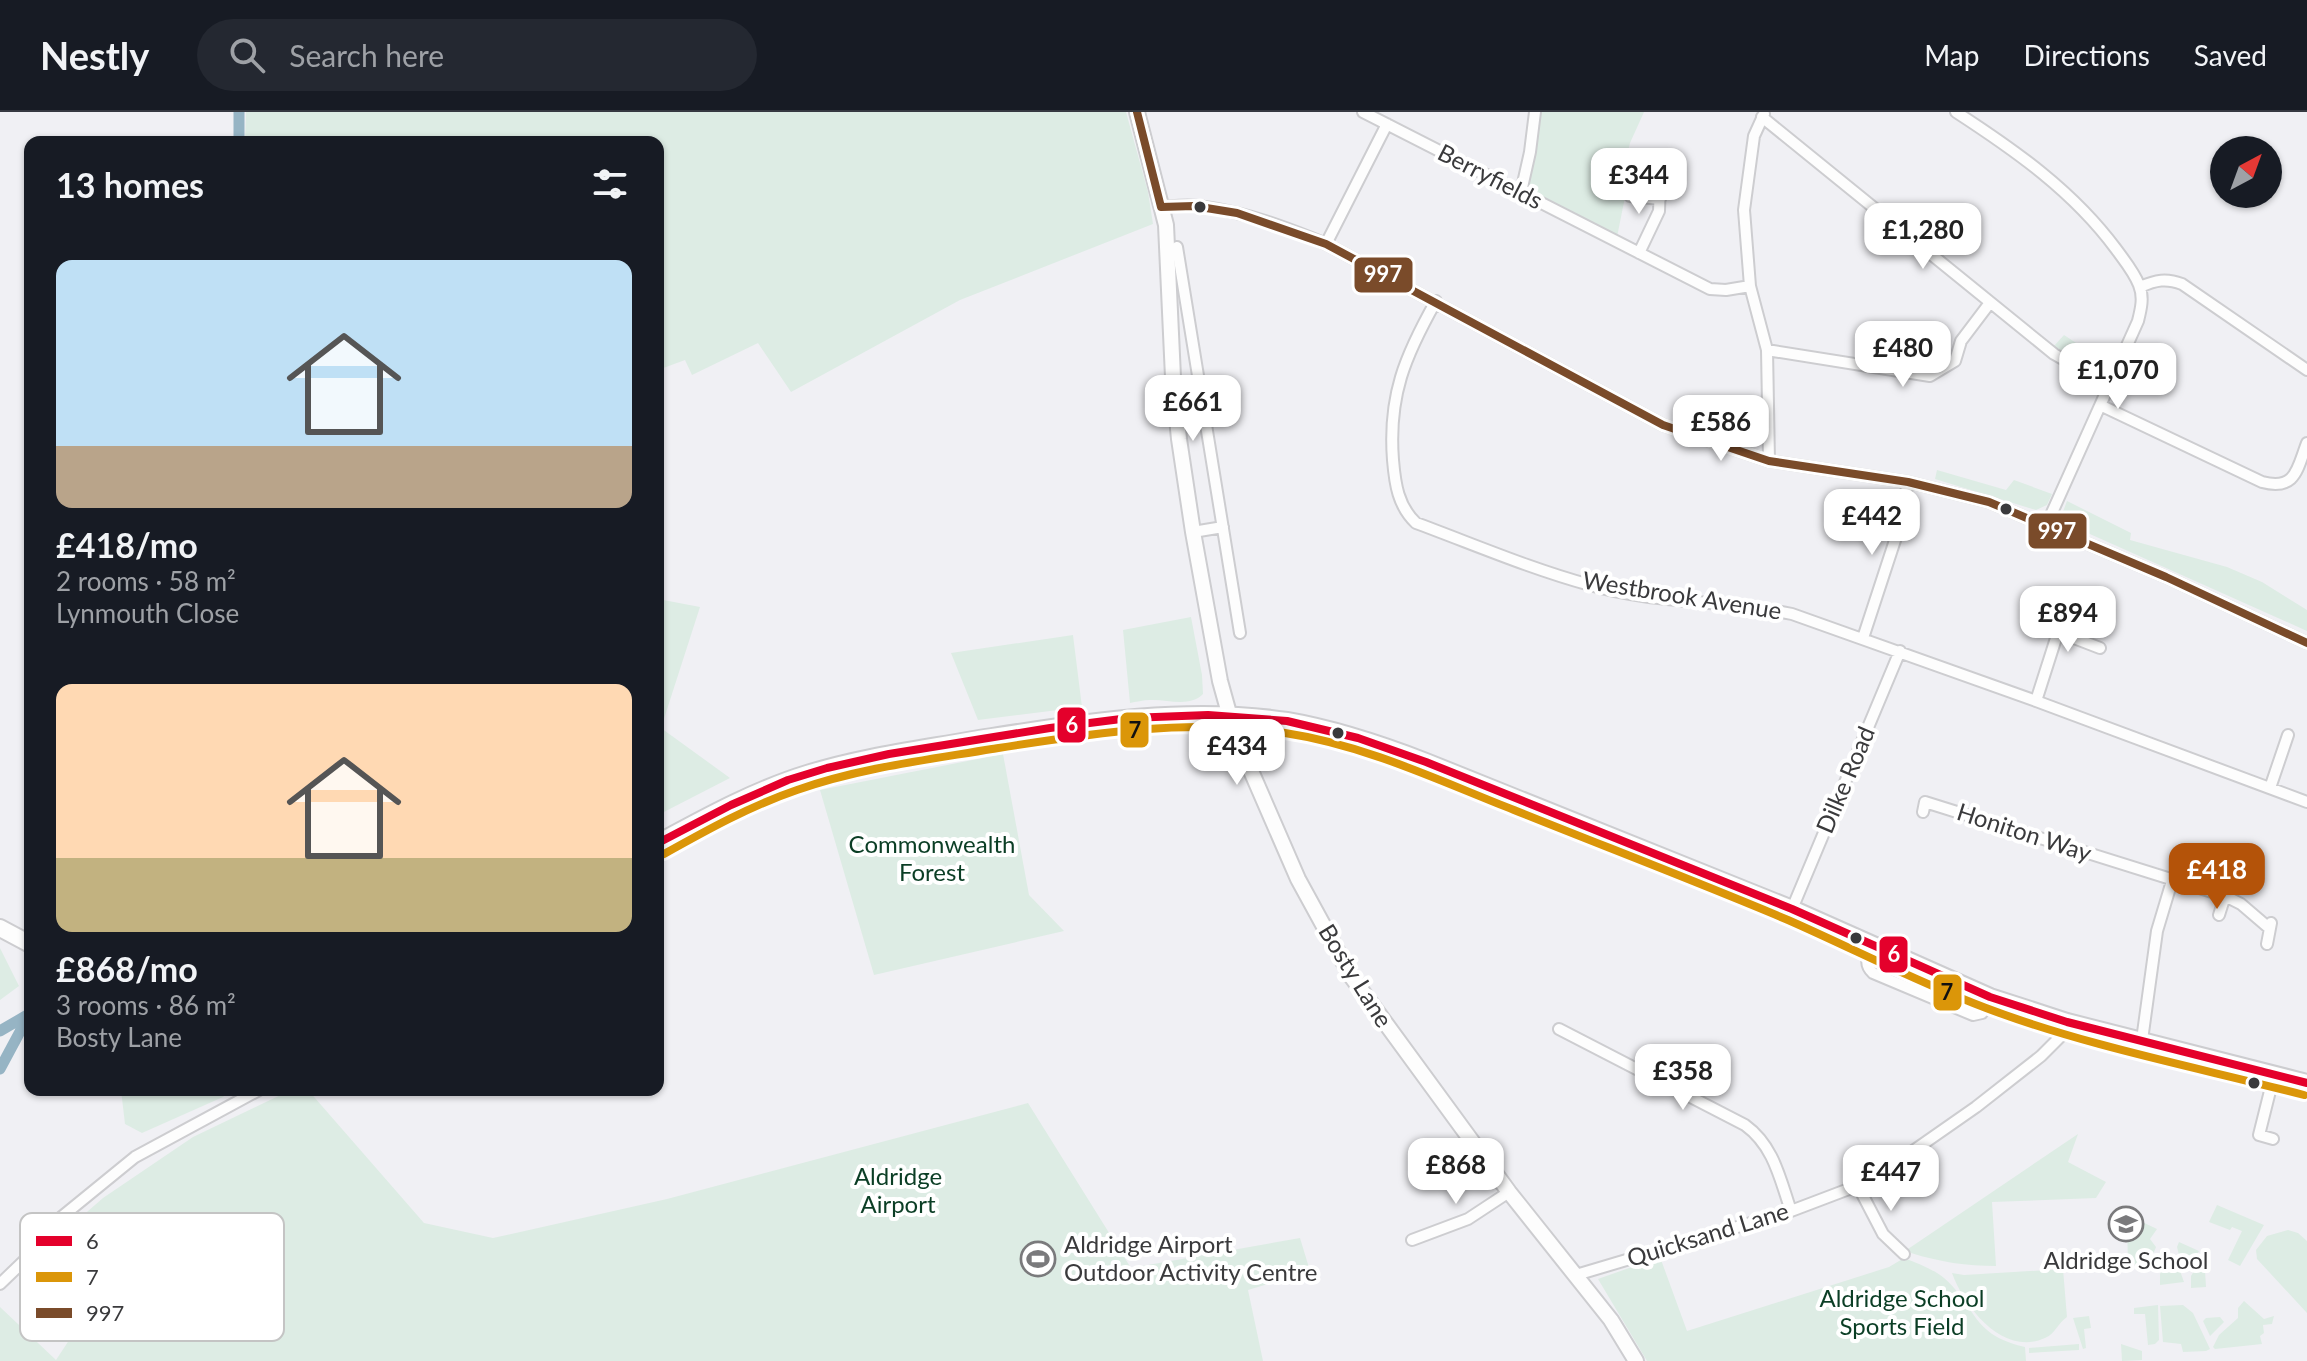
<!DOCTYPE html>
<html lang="en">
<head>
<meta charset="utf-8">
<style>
	:root { --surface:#171b24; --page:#242831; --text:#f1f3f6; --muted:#9ea1a6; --line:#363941; --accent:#b45309 }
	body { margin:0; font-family:Lato,sans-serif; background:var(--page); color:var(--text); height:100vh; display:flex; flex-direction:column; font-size:30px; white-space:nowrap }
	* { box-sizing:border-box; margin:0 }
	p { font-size:26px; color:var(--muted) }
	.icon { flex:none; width:44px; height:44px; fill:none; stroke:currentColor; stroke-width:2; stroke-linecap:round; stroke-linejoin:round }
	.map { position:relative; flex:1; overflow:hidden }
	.drawer { position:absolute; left:24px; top:24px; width:640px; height:960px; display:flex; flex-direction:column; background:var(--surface); border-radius:16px; box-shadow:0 2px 6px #0004 }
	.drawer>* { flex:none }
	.needle { width:52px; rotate:41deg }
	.controls { position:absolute; left:2210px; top:24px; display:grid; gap:16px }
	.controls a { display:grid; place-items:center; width:72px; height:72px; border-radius:50%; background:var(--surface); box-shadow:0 2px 6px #0004; font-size:40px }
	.price { position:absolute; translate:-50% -68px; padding:0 18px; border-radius:16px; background:#fff; color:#222; font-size:26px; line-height:52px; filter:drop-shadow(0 2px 4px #0008) }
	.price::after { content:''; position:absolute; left:50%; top:48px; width:24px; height:18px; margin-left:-12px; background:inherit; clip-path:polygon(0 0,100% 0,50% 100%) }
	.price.selected { background:var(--accent); color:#fff }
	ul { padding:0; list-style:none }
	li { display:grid; align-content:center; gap:16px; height:424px; padding:0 32px }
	li span { display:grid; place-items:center; height:248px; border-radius:16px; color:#555 }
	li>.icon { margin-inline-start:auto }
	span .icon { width:144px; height:144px; fill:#fffc; stroke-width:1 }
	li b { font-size:34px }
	h2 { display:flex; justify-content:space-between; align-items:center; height:96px; padding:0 32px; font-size:34px }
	header { display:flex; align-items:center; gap:48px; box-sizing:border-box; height:112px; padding:0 40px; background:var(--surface); border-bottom:2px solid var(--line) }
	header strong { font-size:38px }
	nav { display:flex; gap:44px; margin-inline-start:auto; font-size:28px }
	.search { width:560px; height:72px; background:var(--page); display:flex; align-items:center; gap:20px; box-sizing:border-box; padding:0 28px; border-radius:44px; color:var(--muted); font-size:30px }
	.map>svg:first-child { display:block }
	.green { fill:#ddece4 }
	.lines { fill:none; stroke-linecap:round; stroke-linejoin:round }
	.canal { stroke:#96b4c4; stroke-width:11 }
	.minor-casing { stroke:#cdcdd0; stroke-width:14 }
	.secondary-casing { stroke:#cdcdd0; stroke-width:18 }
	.primary-casing { stroke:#cdcdd0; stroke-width:20 }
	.minor { stroke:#fdfdfd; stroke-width:10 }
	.secondary { stroke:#fdfdfd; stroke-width:14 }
	.primary { stroke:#fdfdfd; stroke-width:16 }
	.bus-1-casing { stroke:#fff; stroke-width:14 }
	.bus-2-casing { stroke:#fff; stroke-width:14 }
	.bus-3-casing { stroke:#fff; stroke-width:14 }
	.bus-1 { stroke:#e4002b; stroke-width:8 }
	.bus-2 { stroke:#db9609; stroke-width:8 }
	.bus-3 { stroke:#7a4b2a; stroke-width:8 }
	.bus-dot { fill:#3a3a3c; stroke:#fff; stroke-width:3 }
	.labels { text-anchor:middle; stroke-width:8; stroke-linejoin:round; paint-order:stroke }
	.street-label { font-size:24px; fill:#3a3a3c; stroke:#fff }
	.park-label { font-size:24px; fill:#0b3e25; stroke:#fff }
	.poi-label { font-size:24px; fill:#3a3a3c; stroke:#fff; text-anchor:start }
	.key { fill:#fff; stroke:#c4c4c4; stroke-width:2 }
	.key-label { font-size:22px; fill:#3a3a3c }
	.line-badge { stroke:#fff; stroke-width:3 }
	.badge-label { font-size:22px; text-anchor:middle; font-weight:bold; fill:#fff }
	.pale-badge-label { font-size:22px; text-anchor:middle; font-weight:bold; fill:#111 }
</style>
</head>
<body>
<header>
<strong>Nestly</strong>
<div class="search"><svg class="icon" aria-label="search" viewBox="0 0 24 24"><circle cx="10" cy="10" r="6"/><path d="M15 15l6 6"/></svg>Search here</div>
<nav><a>Map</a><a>Directions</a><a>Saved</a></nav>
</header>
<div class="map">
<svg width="2307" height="1249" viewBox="0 0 2307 1249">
	<rect width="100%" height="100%" fill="#f0f0f4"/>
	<path class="green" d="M246 0H1126L1148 80 1153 112 960 188 791 280 758 231 692 263 685 248 658 258V30H245Z
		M1541 0H1644L1630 31 1622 65 1625 85 1617 125 1527 80 1536 42Z
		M2064 223 2111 254C2093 264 2070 243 2054 234Z
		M1937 358 2006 378 2014 368 2052 382 2047 393 2036 398 1935 367Z
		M2067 389 2131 421 2130 428 2227 455 2262 470 2307 498V519L2063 410 2061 405Z
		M658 487 700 495 661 616 730 666 658 703Z
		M1191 505 1202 563 1203 582C1189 596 1168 587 1150 588 1143 588 1136 590 1130 591L1123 518Z
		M1073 523 1082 595 978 608 951 541Z
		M1003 642 1029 783 1064 819 874 863 820 678Z
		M0 836 19 874 0 888Z
		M121 978H230L223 985 142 1021 125 1012Z
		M291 978H308L424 1111 493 1126 667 1087 1028 991 1131 1156 1300 1126 1310 1159 1248 1178 1263 1249H0V1195L56 1248 85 1204 64 1183 97 1141 80 1106 103 1086 193 1025Z
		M2078 1022 2068 1050 2106 1070 2096 1086 1992 1090 1996 1154C1966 1154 1940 1150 1911 1141L1908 1137Z
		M2217 1093 2264 1113 2240 1154 2228 1148 2242 1119 2232 1115 2230 1118 2209 1110Z
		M2138 1108 2157 1117 2150 1127 2156 1135 2154 1140 2142 1153 2128 1152 2127 1112 2136 1113Z
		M2288 1118 2298 1121 2307 1129V1201L2257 1147 2256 1138 2267 1124Z
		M2179 1130 2199 1139 2194 1148 2182 1155 2177 1135Z
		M2204 1142 2209 1144 2205 1158 2206 1175 2191 1176V1164Z
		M2168 1144 2175 1145 2184 1170 2160 1173V1162Z
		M1660 1145 1687 1219 1889 1155 1904 1146C1917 1151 1933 1157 1944 1166 1978 1196 1970 1222 2025 1235L2026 1249H1647L1598 1167Z
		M2063 1157 2067 1205C2058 1211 2055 1222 2045 1226 2003 1245 1964 1195 1952 1161L1964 1163Z
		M2244 1189 2264 1207 2274 1204 2272 1212 2263 1213 2264 1221 2260 1224 2262 1232 2215 1237 2213 1235 2219 1223 2238 1206V1196Z
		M2158 1193 2159 1228 2155 1232 2148 1233 2145 1202H2134V1196Z
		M2183 1193 2193 1201 2210 1237 2206 1239 2183 1240 2181 1232 2163 1230 2160 1194Z
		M2089 1204 2091 1216 2084 1217 2086 1236 2083 1237 2073 1206Z
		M2220 1205 2224 1210 2210 1224 2203 1209 2206 1206Z
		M2079 1232V1238L2029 1241V1236Z
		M2121 1232 2142 1239V1248L2122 1249Z"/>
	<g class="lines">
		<path class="canal" d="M239 30V0
			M0 919 29 902
			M0 957 30 901"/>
		<g class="minor-casing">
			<path id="minor" d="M1363 0 1710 177 1726 178 1750 174
				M1956 0C2016 39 2073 79 2116 137 2124 148 2134 160 2139 173 2144 185 2141 197 2138 209L2046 414
				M1764 2 1754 24 1744 98 1750 174 1767 238 1769 349
				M1762 5 2054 242 2110 274
				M1521 80 1530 40 1535 0
				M1630 84 1660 87
				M1161 95C1176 94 1191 92 1205 95 1248 101 1287 116 1326 132L1663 313 1769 349 1908 370 1989 390 2166 465 2307 531
				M1326 132 1387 12
				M1177 135 1240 521
				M1639 141 1659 99 1660 70
				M2140 175C2156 168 2166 166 2182 172L2307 258
				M1436 189C1405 244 1388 284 1393 348 1395 372 1398 394 1416 411 1473 432 1531 457 1590 473 1655 492 1726 488 1792 502L2036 589 2307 690
				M1767 238 1930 264 1955 249 1961 229 1989 192
				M2102 294 2262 370C2296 379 2297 357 2307 331
				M1193 420 1223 415
				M2048 516 2100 536
				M1863 526 1899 416 1908 370
				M2036 589 2058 520
				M2270 676 2288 623
				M1923 700 1925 690 2225 784 2241 792 2269 816
				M1792 797 1900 539
				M2219 803 2225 784
				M2267 832 2271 811
				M1873 833C1868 844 1863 852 1873 861L1973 903 1982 901 1990 885
				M1559 917 1745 1013C1774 1034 1780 1067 1791 1099
				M2142 928 2157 819 2172 769
				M2273 1027 2259 1023 2274 963
				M1858 1074 1883 1122 1904 1142
				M1412 1128 1468 1107 1509 1080
				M1576 1163 1791 1099 1870 1069 1976 995 2041 944 2061 924 2067 910
				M0 1172 29 1144 59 1107 135 1045 259 978"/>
		</g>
		<g class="secondary-casing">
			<path id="secondary" d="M1137 0 1166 113 1173 265 1179 327 1193 420 1220 569 1230 605 1245 645 1298 767 1351 864 1509 1080 1611 1208 1636 1249"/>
		</g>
		<g class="primary-casing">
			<path id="primary" d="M658 731C706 705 755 678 807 662 861 645 917 638 973 628 1075 612 1183 593 1287 609 1334 617 1382 633 1426 650L1792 797 1990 885 2067 910 2307 971
				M0 816 30 832"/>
		</g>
		<use href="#minor" class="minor"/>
		<use href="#secondary" class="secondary"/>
		<use href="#primary" class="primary"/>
		<g class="bus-1-casing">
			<path id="bus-1" d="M658 731 731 693 788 668 827 656 889 642 1050 616 1129 606 1208 603 1287 609 1358 626 1426 650 1792 797 1990 885 2067 910 2307 971"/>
		</g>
		<g class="bus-2-casing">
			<path id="bus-2" d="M664 742C707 718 750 694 797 678 859 656 926 648 992 637 1088 622 1187 606 1285 621 1365 633 1440 669 1514 698 1606 735 1698 770 1788 808 1854 837 1919 871 1986 896 2086 934 2200 956 2304 983"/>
		</g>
		<g class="bus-3-casing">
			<path id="bus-3" d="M1137 0 1161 95 1194 94 1237 101 1326 132 1663 313 1769 349 1908 370 1989 390 2166 465 2307 531"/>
		</g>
		<use href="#bus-1" class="bus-1"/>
		<use href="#bus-2" class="bus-2"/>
		<use href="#bus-3" class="bus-3"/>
	</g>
	<defs>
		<g id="school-ring" transform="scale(1.8)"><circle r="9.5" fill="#fff" stroke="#7a7a7c" stroke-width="1.5"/><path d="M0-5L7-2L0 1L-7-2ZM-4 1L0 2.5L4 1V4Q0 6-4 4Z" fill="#7a7a7c"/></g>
		<g id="stadium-ring" transform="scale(1.8)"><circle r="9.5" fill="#fff" stroke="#7a7a7c" stroke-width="1.5"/><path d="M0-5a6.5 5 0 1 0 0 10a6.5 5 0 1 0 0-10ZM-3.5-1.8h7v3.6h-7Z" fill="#7a7a7c"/></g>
	</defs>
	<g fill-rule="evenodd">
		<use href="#school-ring" x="2126" y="1112"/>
		<use href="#stadium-ring" x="1038" y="1147"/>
	</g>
	<g class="bus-dot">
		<circle cx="1200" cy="95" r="7"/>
		<circle cx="2006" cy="397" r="7"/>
		<circle cx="1338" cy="621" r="7"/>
		<circle cx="1856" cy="826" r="7"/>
		<circle cx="2254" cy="971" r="7"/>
	</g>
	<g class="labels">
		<g class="street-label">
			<text transform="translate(1490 65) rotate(27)" y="8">Berryfields</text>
			<text transform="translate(1682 484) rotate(9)" y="8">Westbrook Avenue</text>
			<text transform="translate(1846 668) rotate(-67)" y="8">Dilke Road</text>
			<text transform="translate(2024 721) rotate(18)" y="8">Honiton Way</text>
			<text transform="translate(1355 864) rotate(58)" y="8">Bosty Lane</text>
			<text transform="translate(1708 1123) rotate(-17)" y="8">Quicksand Lane</text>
		</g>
		<g class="park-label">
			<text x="932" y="741">Commonwealth<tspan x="932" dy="28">Forest</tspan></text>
			<text x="898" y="1073">Aldridge<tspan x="898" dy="28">Airport</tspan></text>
			<text x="1902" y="1195">Aldridge School<tspan x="1902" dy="28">Sports Field</tspan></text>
		</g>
		<g class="poi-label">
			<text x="1064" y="1141">Aldridge Airport<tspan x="1064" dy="28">Outdoor Activity Centre</tspan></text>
			<text x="2126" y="1157" text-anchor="middle">Aldridge School</text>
		</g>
	</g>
	<rect x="20" y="1101" width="264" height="128" rx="12" class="key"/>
	<rect x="36" y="1124" width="36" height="10" fill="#e4002b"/>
	<rect x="36" y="1160" width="36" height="10" fill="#db9609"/>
	<rect x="36" y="1196" width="36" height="10" fill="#7a4b2a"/>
	<g class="key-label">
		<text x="86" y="1137">6</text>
		<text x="86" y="1173">7</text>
		<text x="86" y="1209">997</text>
	</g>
	<g class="line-badge">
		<rect x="1353" y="144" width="61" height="38" rx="8" fill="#7a4b2a"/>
		<rect x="2027" y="400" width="61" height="38" rx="8" fill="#7a4b2a"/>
		<rect x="1056" y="594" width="31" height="38" rx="8" fill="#e4002b"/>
		<rect x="1119" y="599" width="31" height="38" rx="8" fill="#db9609"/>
		<rect x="1878" y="823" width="31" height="39" rx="8" fill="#e4002b"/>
		<rect x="1932" y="861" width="31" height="39" rx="8" fill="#db9609"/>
	</g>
	<g class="badge-label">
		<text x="1383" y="170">997</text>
		<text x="2057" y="427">997</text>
		<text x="1072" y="621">6</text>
		<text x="1894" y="850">6</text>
	</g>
	<g class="pale-badge-label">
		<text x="1135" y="626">7</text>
		<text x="1947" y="888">7</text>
	</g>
</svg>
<div class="controls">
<a><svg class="needle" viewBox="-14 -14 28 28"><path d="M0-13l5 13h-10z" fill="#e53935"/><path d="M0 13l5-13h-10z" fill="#9ea1a6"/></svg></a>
</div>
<b class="price" style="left:1639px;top:104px">£344</b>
<b class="price" style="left:1923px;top:159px">£1,280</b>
<b class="price" style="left:1903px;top:277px">£480</b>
<b class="price" style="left:2118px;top:299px">£1,070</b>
<b class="price" style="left:1193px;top:331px">£661</b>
<b class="price" style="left:1721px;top:351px">£586</b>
<b class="price" style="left:1872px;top:445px">£442</b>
<b class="price" style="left:2068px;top:542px">£894</b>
<b class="price" style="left:1237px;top:675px">£434</b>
<b class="price selected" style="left:2217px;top:799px">£418</b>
<b class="price" style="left:1683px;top:1000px">£358</b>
<b class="price" style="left:1456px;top:1094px">£868</b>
<b class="price" style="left:1891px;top:1101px">£447</b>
<section class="drawer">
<h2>13 homes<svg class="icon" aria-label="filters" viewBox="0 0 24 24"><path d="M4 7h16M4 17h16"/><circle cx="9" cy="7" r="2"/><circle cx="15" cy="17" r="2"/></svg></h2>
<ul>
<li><span style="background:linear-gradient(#bfe0f5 75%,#b9a48a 0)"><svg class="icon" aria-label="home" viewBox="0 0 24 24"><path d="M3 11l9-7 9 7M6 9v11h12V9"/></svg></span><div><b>£418/mo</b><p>2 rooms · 58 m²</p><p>Lynmouth Close</p></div></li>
<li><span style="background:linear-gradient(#ffd9b3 70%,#c2b280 0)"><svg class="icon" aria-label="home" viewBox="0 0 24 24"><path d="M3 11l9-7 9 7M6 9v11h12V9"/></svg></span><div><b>£868/mo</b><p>3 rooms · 86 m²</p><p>Bosty Lane</p></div></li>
</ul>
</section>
</div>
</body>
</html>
